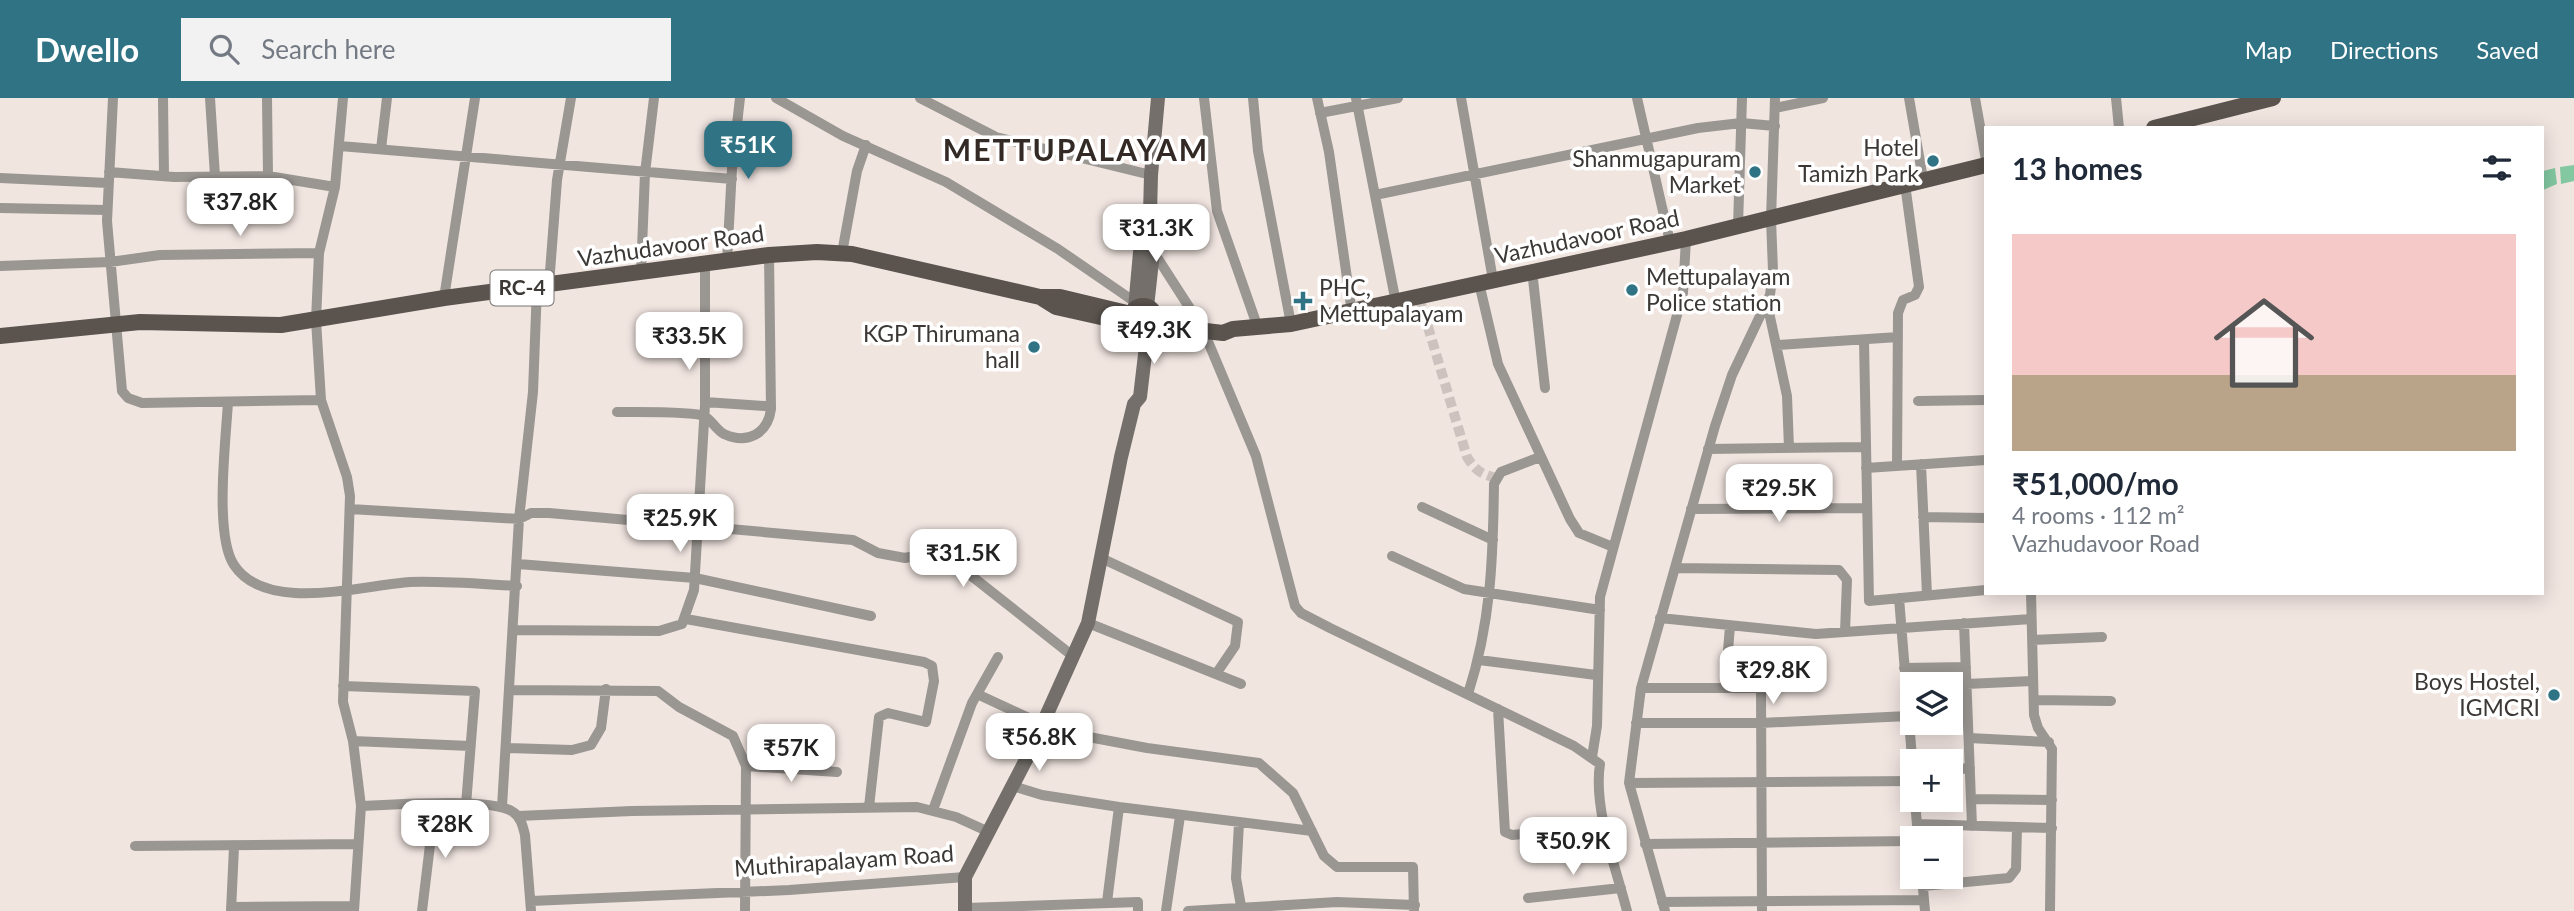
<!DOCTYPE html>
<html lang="en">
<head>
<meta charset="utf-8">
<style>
	:root { --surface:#fff; --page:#f2f2f3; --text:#1f2937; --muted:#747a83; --line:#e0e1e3; --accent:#307384 }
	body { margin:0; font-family:Lato,sans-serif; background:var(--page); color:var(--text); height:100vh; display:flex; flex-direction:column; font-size:26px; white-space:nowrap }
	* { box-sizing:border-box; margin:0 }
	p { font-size:23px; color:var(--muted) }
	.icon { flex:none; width:38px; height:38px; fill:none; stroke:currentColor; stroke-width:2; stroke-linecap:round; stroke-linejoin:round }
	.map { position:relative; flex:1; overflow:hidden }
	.details { position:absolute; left:1984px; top:28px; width:560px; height:469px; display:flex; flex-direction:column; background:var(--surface); border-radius:0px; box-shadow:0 4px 18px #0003 }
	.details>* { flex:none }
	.fabs { position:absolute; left:1900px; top:574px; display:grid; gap:14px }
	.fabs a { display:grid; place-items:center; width:63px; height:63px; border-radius:0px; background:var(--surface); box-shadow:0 4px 18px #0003; font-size:35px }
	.price { position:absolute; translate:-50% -60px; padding:0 16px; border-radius:14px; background:#fff; color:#222; font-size:23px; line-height:46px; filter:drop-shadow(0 2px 4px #0008) }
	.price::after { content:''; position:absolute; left:50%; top:42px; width:21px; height:16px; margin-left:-10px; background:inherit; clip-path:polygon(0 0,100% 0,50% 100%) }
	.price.selected { background:var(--accent); color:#fff }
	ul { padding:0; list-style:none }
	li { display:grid; align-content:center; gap:14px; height:371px; padding:0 28px }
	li+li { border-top:2px solid var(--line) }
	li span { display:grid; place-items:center; height:217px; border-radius:0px; color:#555 }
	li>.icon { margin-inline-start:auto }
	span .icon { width:126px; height:126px; fill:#fffc; stroke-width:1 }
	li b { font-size:30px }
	h2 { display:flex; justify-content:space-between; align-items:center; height:84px; padding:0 28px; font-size:30px }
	header { display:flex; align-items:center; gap:42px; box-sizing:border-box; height:98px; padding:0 35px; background:var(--accent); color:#fff }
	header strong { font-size:33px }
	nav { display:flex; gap:38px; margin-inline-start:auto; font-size:24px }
	.search { width:490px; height:63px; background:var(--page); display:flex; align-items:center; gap:18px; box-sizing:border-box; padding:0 24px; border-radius:0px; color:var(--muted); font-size:26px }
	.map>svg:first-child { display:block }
	.green { fill:#83c8a0 }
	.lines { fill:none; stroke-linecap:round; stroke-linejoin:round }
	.street-tunnel { stroke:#cdc2be; stroke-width:10; stroke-dasharray:10 5; stroke-linecap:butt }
	.street { stroke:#9a9692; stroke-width:10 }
	.secondary { stroke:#746f6a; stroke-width:14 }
	.primary { stroke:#5a534e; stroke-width:16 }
	.poi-dot { fill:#307384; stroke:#fff; stroke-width:2.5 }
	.labels { text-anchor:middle; stroke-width:7; stroke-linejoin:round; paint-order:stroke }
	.shield { fill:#fff; stroke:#767472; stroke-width:2 }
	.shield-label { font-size:21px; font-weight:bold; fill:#3c3836 }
	.poi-label { font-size:23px; fill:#3c3836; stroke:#fff; text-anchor:end }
	.street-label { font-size:23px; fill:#3c3836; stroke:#fff }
	.district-label { font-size:30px; font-weight:bold; letter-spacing:2px; fill:#332a26; stroke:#fff }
</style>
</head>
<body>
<header>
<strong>Dwello</strong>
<div class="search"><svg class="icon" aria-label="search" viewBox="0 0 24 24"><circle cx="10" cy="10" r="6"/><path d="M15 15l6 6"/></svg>Search here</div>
<nav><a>Map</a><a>Directions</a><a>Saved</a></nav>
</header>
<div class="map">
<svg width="2574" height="813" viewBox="0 0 2574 813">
	<rect width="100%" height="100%" fill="#f1e5e0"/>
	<path class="green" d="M2574 67V83L2561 86 2560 69Z
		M2555 70 2557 86 2543 92V73Z"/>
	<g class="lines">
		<path class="street-tunnel" d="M1419 199 1467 359C1475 372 1482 377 1497 380"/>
		<path class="street" d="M113 0 107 123 122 293 128 300 142 305 321 302
			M163 0 164 78
			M210 0 215 78
			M267 0 268 78
			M343 0 335 89 319 155 316 222 321 302 347 379 350 398 343 604 353 643 361 708 354 813
			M776 0 843 38 946 84 1058 151 1135 204
			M920 0 996 39 1151 77
			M1204 0 1217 113 1258 230
			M1253 0 1258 53 1291 226
			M1317 0 1329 54 1352 215
			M1356 0 1396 205
			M1461 0 1493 182
			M1637 0 1670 144
			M1909 0 1923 81
			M1975 0 1986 62
			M2116 0 2119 30
			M1775 10 1823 0
			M1320 15 1398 0
			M340 48 732 81
			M381 51 387 0
			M109 74 174 79 268 78 335 89
			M0 80 108 85
			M1375 97 1698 30 1741 25 1775 28
			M0 110 107 112
			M1738 128 1742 0
			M1153 153 1200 226
			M842 155 857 73 866 47
			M727 164 732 70 740 0
			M0 168 110 164 160 157 319 155
			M1532 172 1545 290
			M641 175 645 75 654 0
			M1479 185 1498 266 1570 421 1579 435 1613 449
			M549 187 557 82 571 0
			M444 200 475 0
			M1767 205 1787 298 1789 350
			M1204 234 1256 358 1295 508 1301 515 1330 530 1574 648 1600 666C1593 710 1616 770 1627 813
			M1864 242 1869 503 1986 492
			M1777 247 1898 239
			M1918 303 1986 302
			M228 304C226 341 214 437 234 467 266 516 363 487 410 484 446 483 481 486 517 488
			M705 304 765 308
			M617 314C633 314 693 313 704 318 711 321 716 332 724 336 748 347 768 335 771 311L769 157
			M1708 351 1866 349
			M1921 366 1927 497
			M1897 368 1898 215 1903 202 1915 197 1919 189 1905 86
			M1866 370 1986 362
			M1422 409 1493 442
			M350 411 519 421 531 415H549L853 442 878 455 905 460 943 452 954 458 969 476 1074 559
			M1691 411 1867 410
			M1923 419 1986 420
			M1392 458 1464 491 1600 512
			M1101 460 1238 524 1235 548 1216 576
			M518 466 695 480 871 518
			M1675 470 1839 472 1847 482 1845 534
			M2031 495 2034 617 2038 630 2052 651 2050 813
			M1899 500 1913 672
			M1660 520 1816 536 2031 521
			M686 521 924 564 932 568 934 583 926 624 888 615 879 619 869 709
			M1088 525 1241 586
			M1964 525 1972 728
			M514 532 659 533 682 526 694 492 705 307V166
			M2032 542 2102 539
			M1479 562 1596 577
			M1904 570 1966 569
			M1966 586 2032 583
			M343 588 475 593 466 707
			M1641 590H1761L1762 813
			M1725 590 1730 528
			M510 592 658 593 679 609 733 638 746 668 745 813
			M977 596 1042 626 1073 636 1147 650 1259 665 1293 695 1324 758 1337 769H1413L1414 813
			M1468 596C1491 524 1493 462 1494 386L1501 374 1540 359
			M2034 602 2111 603
			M1951 608 1967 606
			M1498 611 1505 734 1512 737 1606 728
			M1636 625H1761L1908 618
			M1969 640 2049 644
			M353 643 470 648
			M506 650 572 652 591 647 601 630 606 591
			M1592 659 1597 628 1600 499 1683 195 1686 141
			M746 668 837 674
			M1951 671 1970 670
			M1629 685 1913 683
			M1013 688 1042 697 1119 709 1312 733
			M1971 701 2052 702
			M1915 702 1918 740
			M361 708C390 707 492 699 513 714 521 719 523 729 525 737L531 813
			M502 709 519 421 533 294 537 188
			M933 712 972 605 998 559
			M518 718 632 713 917 709 956 719 989 734
			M1239 725 1236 780 1241 808
			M1917 726 2052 730
			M1645 746 1913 743
			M135 748 358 746
			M1922 779 1925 813
			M1923 788 2009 780 2016 771 2017 730
			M1528 800 1621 790
			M531 803 789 792 965 779
			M1107 804 1119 709
			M1662 804 1924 802
			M231 809 354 808
			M965 810 1138 804V813
			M231 813 234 749
			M422 813 435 706
			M1166 813 1180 718
			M1188 813 1337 804 1415 807
			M1665 813 1629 685 1641 590 1715 328 1732 277 1770 197 1773 173 1771 121 1775 0"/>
		<path class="secondary" d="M1147 209 1155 136 1150 117 1151 77 1158 0
			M1135 210 1142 132 1150 117
			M965 813V779L1029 656 1088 525 1121 359 1134 306 1140 299 1148 231"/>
		<path class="primary" d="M2154 30 2273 0
			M1040 199H1060L1131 216
			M1131 220a12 12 0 1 1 24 0a12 12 0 1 1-24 0Z
			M1153 227 1223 235 1233 231 1291 226 1686 141 1986 67
			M0 238 140 224 281 227 444 200 769 157 817 154 852 156 1040 199 1056 209 1132 226"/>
	</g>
	<g class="poi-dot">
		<circle cx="1933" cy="63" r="7"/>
		<circle cx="1755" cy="74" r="7"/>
		<circle cx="1632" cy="192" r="7"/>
		<path d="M1299.5 192.5h7v7h7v7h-7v7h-7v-7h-7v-7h7z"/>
		<circle cx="1034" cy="249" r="7"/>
		<circle cx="2554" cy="597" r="7"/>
	</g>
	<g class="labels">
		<rect class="shield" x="490.5" y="172.5" width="63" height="35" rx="5"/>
		<g class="shield-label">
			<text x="522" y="197">RC-4</text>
		</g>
		<g class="poi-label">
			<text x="1919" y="58">Hotel<tspan x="1919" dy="26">Tamizh Park</tspan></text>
			<text x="1741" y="69">Shanmugapuram<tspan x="1741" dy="26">Market</tspan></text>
			<text x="1646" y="187" text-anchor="start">Mettupalayam<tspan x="1646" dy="26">Police station</tspan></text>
			<text x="1319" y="198" text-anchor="start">PHC,<tspan x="1319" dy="26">Mettupalayam</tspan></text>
			<text x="1020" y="244">KGP Thirumana<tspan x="1020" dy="26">hall</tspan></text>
			<text x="2540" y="592">Boys Hostel,<tspan x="2540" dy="26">IGMCRI</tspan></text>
		</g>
		<g class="street-label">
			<text transform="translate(1587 139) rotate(-12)" y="8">Vazhudavoor Road</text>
			<text transform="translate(671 148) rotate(-8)" y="8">Vazhudavoor Road</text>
			<text transform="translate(844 763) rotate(-4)" y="8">Muthirapalayam Road</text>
		</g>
		<g class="district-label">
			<text x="1076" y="63">METTUPALAYAM</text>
		</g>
	</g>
</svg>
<div class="fabs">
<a><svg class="icon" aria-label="layers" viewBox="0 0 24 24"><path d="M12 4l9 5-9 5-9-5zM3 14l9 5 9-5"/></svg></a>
<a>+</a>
<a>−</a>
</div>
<b class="price selected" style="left:748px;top:83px">₹51K</b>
<b class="price" style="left:240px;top:140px">₹37.8K</b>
<b class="price" style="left:1156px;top:166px">₹31.3K</b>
<b class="price" style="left:1154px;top:268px">₹49.3K</b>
<b class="price" style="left:689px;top:274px">₹33.5K</b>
<b class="price" style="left:1779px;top:426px">₹29.5K</b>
<b class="price" style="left:680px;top:456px">₹25.9K</b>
<b class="price" style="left:963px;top:491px">₹31.5K</b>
<b class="price" style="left:1773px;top:608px">₹29.8K</b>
<b class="price" style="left:1039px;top:675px">₹56.8K</b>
<b class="price" style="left:791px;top:686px">₹57K</b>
<b class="price" style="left:445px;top:762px">₹28K</b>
<b class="price" style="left:1573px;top:779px">₹50.9K</b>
<section class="details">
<h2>13 homes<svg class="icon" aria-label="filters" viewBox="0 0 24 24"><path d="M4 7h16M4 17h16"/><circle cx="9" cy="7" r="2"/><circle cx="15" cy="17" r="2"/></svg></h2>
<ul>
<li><span style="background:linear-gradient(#f6c9c9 65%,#b9a48a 0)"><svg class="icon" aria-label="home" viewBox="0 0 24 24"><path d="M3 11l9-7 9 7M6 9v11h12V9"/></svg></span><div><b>₹51,000/mo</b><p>4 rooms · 112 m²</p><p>Vazhudavoor Road</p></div></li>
</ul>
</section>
</div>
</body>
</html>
